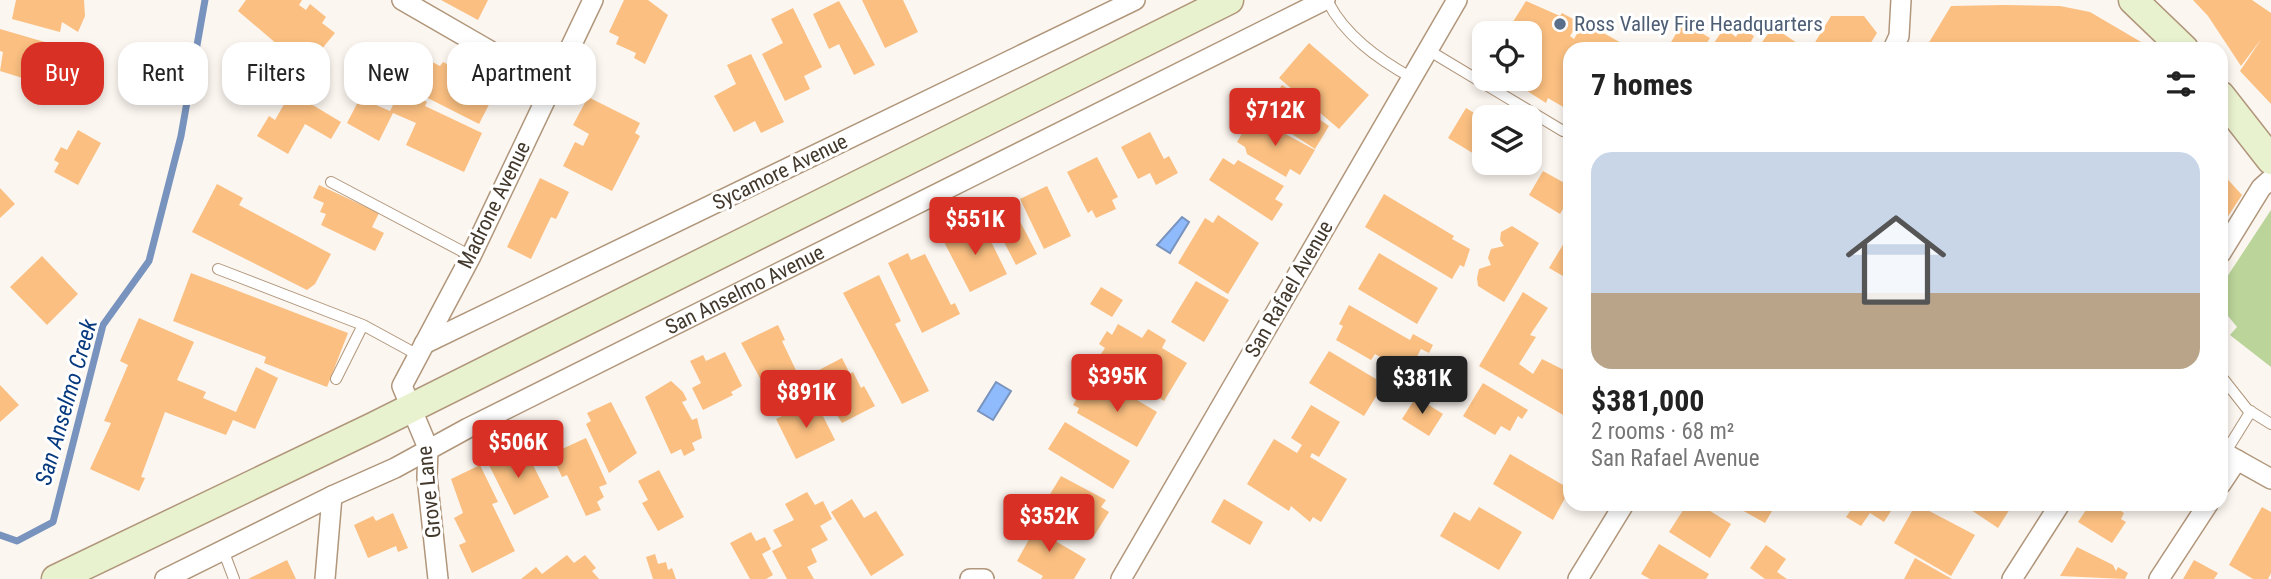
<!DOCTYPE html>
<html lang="en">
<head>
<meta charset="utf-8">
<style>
	:root { --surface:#fff; --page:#f6f6f6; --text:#222; --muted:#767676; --line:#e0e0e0; --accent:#d93025 }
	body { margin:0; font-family:"Roboto Condensed",sans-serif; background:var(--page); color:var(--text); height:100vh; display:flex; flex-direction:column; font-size:26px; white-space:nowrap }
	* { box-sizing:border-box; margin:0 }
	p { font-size:23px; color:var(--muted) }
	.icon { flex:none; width:38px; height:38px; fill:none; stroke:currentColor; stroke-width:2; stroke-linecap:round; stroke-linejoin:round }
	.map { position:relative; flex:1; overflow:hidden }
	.drawer { position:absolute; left:1563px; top:42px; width:665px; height:469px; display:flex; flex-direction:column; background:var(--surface); border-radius:21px; box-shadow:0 4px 10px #0003 }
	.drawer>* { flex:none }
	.banner { position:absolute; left:21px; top:42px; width:665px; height:63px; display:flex; gap:14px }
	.tools { position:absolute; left:1472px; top:21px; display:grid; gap:14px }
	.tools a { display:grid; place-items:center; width:70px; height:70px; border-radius:14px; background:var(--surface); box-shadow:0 4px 10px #0003; font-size:35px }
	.price { position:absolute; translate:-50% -60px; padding:0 16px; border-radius:7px; background:var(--accent); color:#fff; font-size:23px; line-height:46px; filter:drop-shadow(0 2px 4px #0008) }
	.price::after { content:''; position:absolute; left:50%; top:42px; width:21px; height:16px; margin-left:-10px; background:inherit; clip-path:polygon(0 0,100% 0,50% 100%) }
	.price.current { background:#222; color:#fff }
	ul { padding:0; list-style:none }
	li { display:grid; align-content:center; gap:14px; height:371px; padding:0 28px }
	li+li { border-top:2px solid var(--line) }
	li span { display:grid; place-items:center; height:217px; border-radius:21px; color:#555 }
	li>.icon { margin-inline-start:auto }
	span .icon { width:126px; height:126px; fill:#fffc; stroke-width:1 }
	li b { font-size:30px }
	h2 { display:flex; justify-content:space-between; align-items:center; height:84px; padding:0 28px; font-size:30px }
	.chip { padding:0 24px; border-radius:21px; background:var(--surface); box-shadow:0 4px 10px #0003; font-size:24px; line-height:63px }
	.chip.current { background:var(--accent); color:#fff }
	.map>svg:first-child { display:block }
	.green { fill:#bad499 }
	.water { fill:#8fbafb; stroke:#7893bd; stroke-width:2 }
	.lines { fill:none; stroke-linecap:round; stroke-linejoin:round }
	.stream { stroke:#7893bd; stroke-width:7 }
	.building { fill:#fabf81 }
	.lane-casing { stroke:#b0967b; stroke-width:12 }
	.street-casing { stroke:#b0967b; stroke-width:22 }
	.secondary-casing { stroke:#b0967b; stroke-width:31 }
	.lane { stroke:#fff; stroke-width:10 }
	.street { stroke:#fff; stroke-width:19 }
	.secondary { stroke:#e9f2ce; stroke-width:28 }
	.service-dot { fill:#5c6f8a; stroke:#fff; stroke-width:2.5 }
	.labels { text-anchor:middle; stroke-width:6; stroke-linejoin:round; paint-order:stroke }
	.service-label { font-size:21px; fill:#4e5e75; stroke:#fff; text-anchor:start }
	.street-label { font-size:21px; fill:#42382c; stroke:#fff }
	.water-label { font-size:23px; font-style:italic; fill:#06397e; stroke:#fff }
</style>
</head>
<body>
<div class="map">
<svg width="2271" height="579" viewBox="0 0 2271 579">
	<rect width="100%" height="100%" fill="#fcf6f0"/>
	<path class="green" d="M2271 210V367L2230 335 2237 327 2224 311 2221 314V286Z"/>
	<path class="water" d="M1182 217 1189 222 1170 253 1157 245Z
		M996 382 1011 391 993 420 978 411Z"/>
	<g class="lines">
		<path class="stream" d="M0 535 17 541 53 522 103 325 149 261 181 136 205 0"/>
	</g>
	<path class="building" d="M16 0H84L85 16 78 32 62 22 60 32 12 19Z
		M246 0H302L299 5 306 10 310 4 326 17 322 23 335 33 316 56 308 50 298 62 238 11Z
		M441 0H488L478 20Z
		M624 0H648L668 15 645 64 634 58 636 53 616 44 619 37 609 32Z
		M862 0H903L918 32 885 48Z
		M2193 0H2252L2271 13V104L2240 71 2262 38 2241 66 2208 16Z
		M839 1 875 65 854 75 839 44 829 49 813 14Z
		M1526 1 1560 16 1562 13 1579 22 1570 36 1574 39 1584 22 1632 49H1570V111L1548 98 1546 103 1524 89 1534 71 1530 69V33H1506Z
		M2004 5 2060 6 2090 12 2153 49H1925L1951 6Z
		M793 8 822 67 804 76 810 89 785 101 762 54 783 43 771 19Z
		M1831 16H1864L1877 33 1867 49H1811Z
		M1683 22 1710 38 1703 49H1667Z
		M1773 27 1803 47 1802 49H1757Z
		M1724 28 1736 37 1741 28 1754 36 1747 49H1710Z
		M0 29 48 43 45 67 49 68 45 85 0 71 3 52 0 51Z
		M1309 43 1369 95 1339 129 1279 78Z
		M415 53 440 66 443 62 497 89 479 124 414 91 416 88 401 80Z
		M751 54 784 122 761 133 755 121 734 132 714 96 736 84 727 65Z
		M1282 85 1307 102 1303 108 1329 126 1315 149 1281 127 1287 118 1280 113 1284 107 1272 99Z
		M401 89 427 102 425 106 482 133 464 172 406 145 416 123 393 113 379 141 347 123 360 98 390 111Z
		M291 92 341 122 331 139 305 124 288 154 257 136 269 116 275 120Z
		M588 97 640 123 635 133 640 136 612 191 563 166 575 142 583 146 589 134 573 125Z
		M1466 108 1484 119V160L1448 138Z
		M1252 116 1315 150 1300 175 1290 169 1286 177 1247 154 1245 147 1237 142Z
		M78 130 101 143 78 185 54 172 59 163 54 160 61 147 67 150Z
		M1150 132 1164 159 1169 156 1178 173 1156 185 1150 173 1138 179 1121 147Z
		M1097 157 1118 197 1112 200 1116 209 1096 218 1092 210 1088 213 1067 172Z
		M1223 158 1234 165 1238 160 1284 186 1275 199 1283 204 1272 221 1209 180Z
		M1543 171 1570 186V197L1560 214 1529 195Z
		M2221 172 2242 195 2221 227Z
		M540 178 569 192 556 219 551 217 531 259 507 247Z
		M217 184 243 198 239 205 331 254 315 284 307 290 192 232Z
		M319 185 379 213 372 227 384 233 375 251 321 225 326 214 320 212 324 203 313 198Z
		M1047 186 1071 236 1044 249 1020 199Z
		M0 188 15 204 0 218Z
		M1384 194 1454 236 1452 239 1470 249 1464 267 1460 265 1452 279 1365 227Z
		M1014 210 1037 254 1016 265 993 221Z
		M1218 215 1259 243 1228 294 1178 263 1205 218 1213 223Z
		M981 221 1007 274 970 292 943 240Z
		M1512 226 1539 243 1504 302 1478 286 1477 278 1479 269 1491 265 1488 258 1491 249 1504 246 1500 240 1501 232Z
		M1570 233V280L1549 268Z
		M908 253 911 260 925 254 951 305 955 303 960 314 922 333 888 263Z
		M1379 253 1438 288 1417 324 1358 289Z
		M42 256 78 294 47 325 10 287Z
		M191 273 348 333 327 387 264 363 266 357 173 321Z
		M879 275 901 321 895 324 929 391 902 404 843 293Z
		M1196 281 1229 300 1204 342 1171 322Z
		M1101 287 1123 300 1112 317 1090 304Z
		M1523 292 1548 308 1530 335 1536 337 1519 364 1533 374 1542 359 1570 373V419L1479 366Z
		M1349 305 1410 340 1413 334 1433 345 1429 353 1421 349 1408 373 1375 354 1371 360 1336 340 1343 326 1339 324Z
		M139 318 194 342 177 380 206 392 203 398 236 412 256 367 278 378 255 429 233 420 226 435 165 412 141 477 145 478 139 491 90 469 111 423 104 421 128 365 120 361Z
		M1118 324 1142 338 1148 329 1166 340 1162 348 1187 363 1164 401 1096 361 1105 348 1099 344 1107 331 1112 335Z
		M778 325 785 340 782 341 802 383 785 391 790 401 776 408 741 343Z
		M1329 351 1376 379 1377 395 1364 416 1309 383Z
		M725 352 742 386 731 392 733 395 703 410 692 388 701 383 690 361 703 355 706 361Z
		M842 358 850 374 853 372 861 388 864 386 875 406 842 423 822 391 826 389 817 371Z
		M671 381 683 392 687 400 682 402 692 420 697 418 702 438 692 443 695 450 684 456 681 449 671 454 645 397Z
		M1098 383 1119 396 1122 391 1157 412 1137 447 1077 413 1079 408 1073 405 1079 395 1090 398Z
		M1483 383 1528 410 1522 419 1518 416 1510 431 1501 426 1495 435 1463 416Z
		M0 385 19 405 0 422Z
		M1416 397 1443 414 1429 436 1402 419Z
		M815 400 835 440 796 459 776 419Z
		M611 402 637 453 609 473 586 424 591 421 587 413Z
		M1311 405 1340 422 1319 457 1312 453 1310 457 1347 479 1321 522 1313 517 1310 522 1291 506 1289 511 1247 484 1274 439 1297 453 1302 445 1291 438Z
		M1065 422 1130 461 1113 489 1048 449Z
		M586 438 607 484 599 487 604 497 597 502 601 510 586 516 567 475 562 477 551 454Z
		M523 445 549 497 514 515 488 463Z
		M1510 454 1570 489 1553 520 1493 484Z
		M480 465 498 502 492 504 515 551 472 573 459 545 466 542 454 518 463 513 451 479Z
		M659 470 684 517 658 531 642 503 648 500 638 481Z
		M1061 476 1106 500 1101 507 1109 512 1094 536 1055 512 1060 503 1049 496Z
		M807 492 815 505 823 501 832 519 820 526 828 540 811 549 817 562 807 567 814 579H787L772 551 782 546 773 530 794 520 785 504Z
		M852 499 864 518 876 511 904 555 871 576 831 512Z
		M1224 499 1263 522 1250 545 1211 522Z
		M1687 504H1699L1731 524 1710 558 1669 532Z
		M1731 504H1776L1765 523Z
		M1855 504 1863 510 1867 504H1892L1889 509 1891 511 1884 522 1870 513 1861 526 1846 517Z
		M1916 504 1975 535 1951 576 1894 543Z
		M1962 504H2013L1998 528Z
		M2090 504H2110L2124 513 2121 519 2126 522 2112 543 2078 522Z
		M1479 507 1522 532 1499 570 1440 536 1454 512 1470 521Z
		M2262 507 2271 512V573L2268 579H2253L2229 565Z
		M393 513 408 548 398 552 396 546 368 558 354 525 373 516 376 521Z
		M1029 517 1055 533 1052 539 1086 559 1074 579H1041L1043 576 1017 561 1032 534 1022 528Z
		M751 532 756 541 765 537 771 549 762 554 773 575 766 579H750L730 543Z
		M1659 544 1709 574 1706 579H1650L1641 574Z
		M1766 545 1786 559 1777 572 1787 579H1765L1750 568Z
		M2077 547 2113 565 2116 571 2118 567 2128 573 2125 579 2060 576Z
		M655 554 658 564 666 562 668 570 672 568 676 579H653L646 557Z
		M567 555 574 563 585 555 596 568 592 571 599 579H521L536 567 542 574Z
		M1915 558 1952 579H1904Z
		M287 560 296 579H248Z
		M2194 560 2218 573 2214 579H2183Z"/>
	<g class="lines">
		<g class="lane-casing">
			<path id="lane" d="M1327 0C1344 35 1378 59 1412 78
				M1428 50 1563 131
				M331 182 471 256
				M218 269 363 325 418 355
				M2221 376 2247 409 2271 424
				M336 379 363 325
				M2225 453 2251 411
				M223 550 234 579"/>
		</g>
		<g class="street-casing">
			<g id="street">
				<path d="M402 0 551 86"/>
				<path d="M1893 49 1899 36 1901 0"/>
				<path d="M2221 253 2261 188 2271 179"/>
				<path d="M424 344 1135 0"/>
				<path d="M2221 451 2271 479"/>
				<path d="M2221 484 2237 460"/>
				<path id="s1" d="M165 579 332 496 395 468 468 428 1325 0"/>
				<path d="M325 579 332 496"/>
				<path d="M438 579 427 477 428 448 402 386 471 256 593 0"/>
				<path d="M970 579H984"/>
				<path d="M1121 579 1457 0"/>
				<path d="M1578 579 1624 504"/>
				<path d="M2012 579 2060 504"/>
				<path d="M2159 579 2208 504"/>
			</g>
		</g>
		<g class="secondary-casing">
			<path id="secondary" d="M2133 0 2184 49
				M2221 96 2271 160
				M56 579 373 427 1229 0"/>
		</g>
		<use href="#lane" class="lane"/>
		<use href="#street" class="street"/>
		<use href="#secondary" class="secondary"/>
	</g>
	<circle class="service-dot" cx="1560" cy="24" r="7"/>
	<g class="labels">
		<g class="service-label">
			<text x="1574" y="31">Ross Valley Fire Headquarters</text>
		</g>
		<g class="street-label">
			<text transform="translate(780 172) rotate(-26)" y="7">Sycamore Avenue</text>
			<text transform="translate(494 205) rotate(-64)" y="7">Madrone Avenue</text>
			<text transform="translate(1289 289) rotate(-60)" y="7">San Rafael Avenue</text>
			<text dy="7" stroke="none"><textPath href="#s1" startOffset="648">San Anselmo Avenue</textPath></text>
			<text transform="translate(429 492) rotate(-96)" y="7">Grove Lane</text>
		</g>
		<g class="water-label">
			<text transform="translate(66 402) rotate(-74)" y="8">San Anselmo Creek</text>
		</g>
	</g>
</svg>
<div class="tools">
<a><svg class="icon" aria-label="locate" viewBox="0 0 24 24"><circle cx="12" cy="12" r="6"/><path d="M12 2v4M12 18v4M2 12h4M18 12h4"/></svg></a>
<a><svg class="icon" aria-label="layers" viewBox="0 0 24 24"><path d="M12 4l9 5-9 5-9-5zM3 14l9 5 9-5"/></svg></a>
</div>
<b class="price" style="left:1275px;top:148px">$712K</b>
<b class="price" style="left:975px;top:257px">$551K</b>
<b class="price" style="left:1117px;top:414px">$395K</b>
<b class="price current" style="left:1422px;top:416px">$381K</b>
<b class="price" style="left:806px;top:430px">$891K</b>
<b class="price" style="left:518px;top:480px">$506K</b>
<b class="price" style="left:1049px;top:554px">$352K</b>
<div class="banner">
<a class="chip current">Buy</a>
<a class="chip">Rent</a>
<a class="chip">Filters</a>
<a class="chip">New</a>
<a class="chip">Apartment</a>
</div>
<section class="drawer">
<h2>7 homes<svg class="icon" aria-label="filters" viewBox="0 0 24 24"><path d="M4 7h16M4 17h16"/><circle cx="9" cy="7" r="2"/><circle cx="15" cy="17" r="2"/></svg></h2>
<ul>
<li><span style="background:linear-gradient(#c9d6e8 65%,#b9a48a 0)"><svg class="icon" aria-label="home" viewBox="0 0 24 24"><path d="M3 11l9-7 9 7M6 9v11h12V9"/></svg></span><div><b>$381,000</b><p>2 rooms · 68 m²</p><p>San Rafael Avenue</p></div></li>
</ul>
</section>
</div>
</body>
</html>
